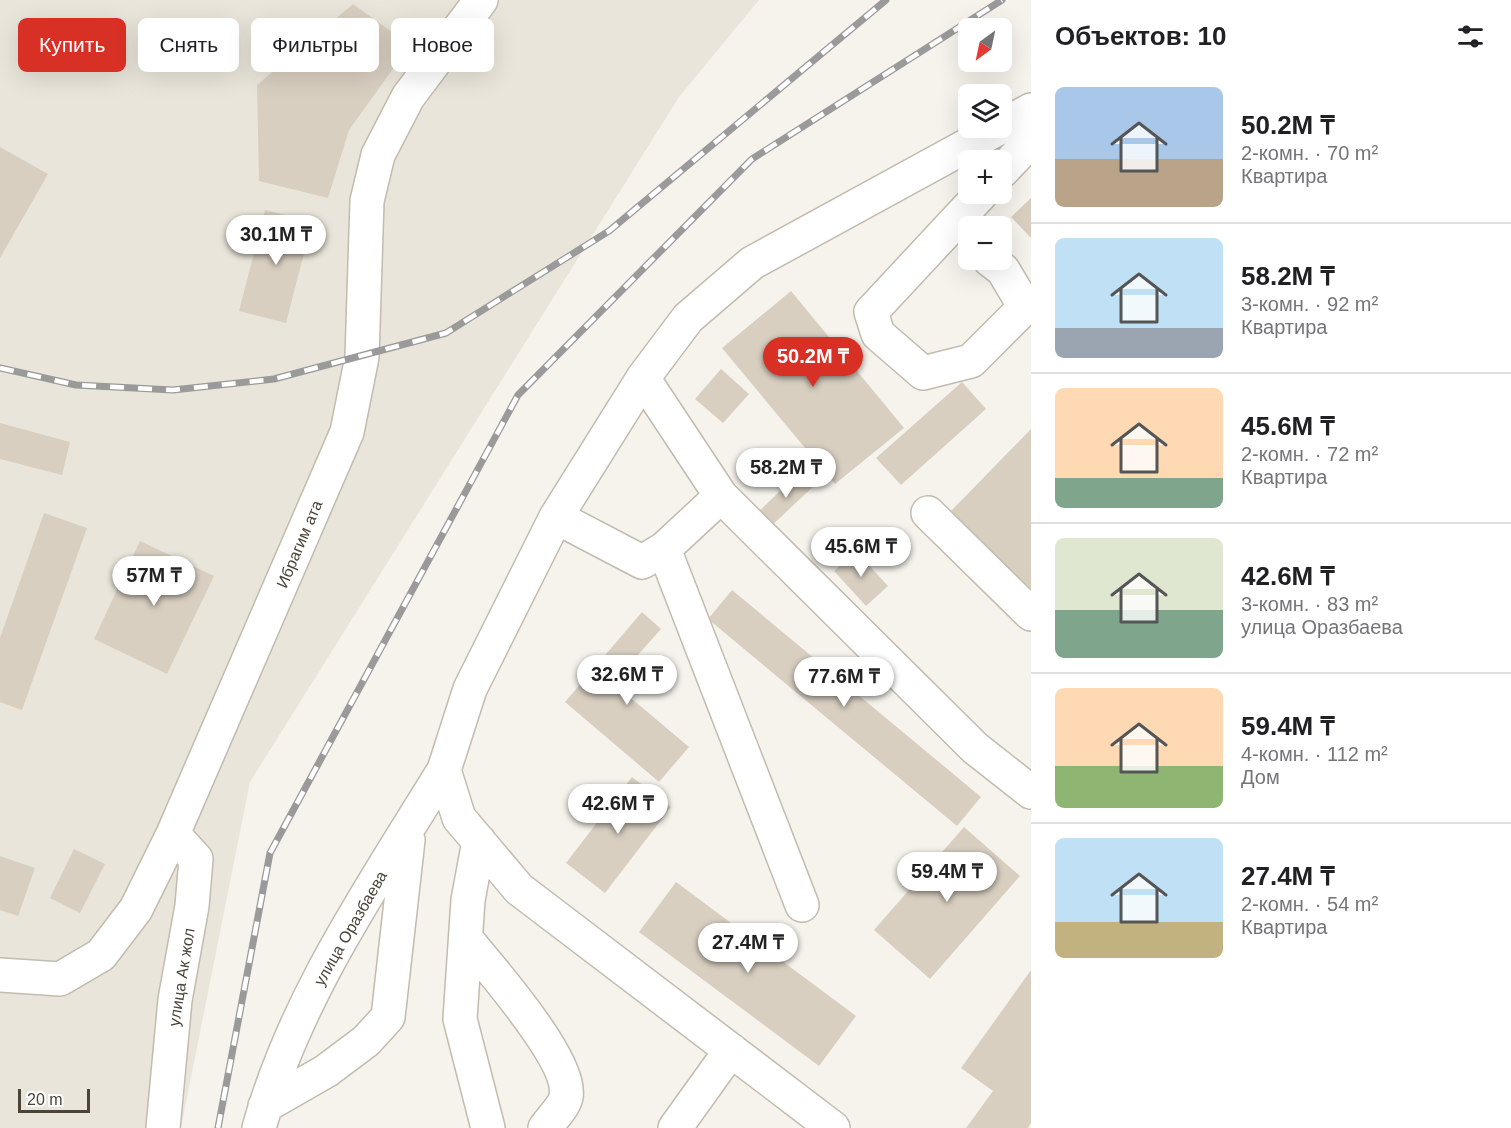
<!DOCTYPE html>
<html lang="ru">
<head>
<meta charset="utf-8">
<style>
	:root { --surface:#fff; --page:#f2f2f2; --text:#202124; --muted:#757577; --line:#e0e0e0; --accent:#d93025 }
	body { margin:0; font-family:Arial,sans-serif; background:var(--page); color:var(--text); height:100vh; display:flex; flex-direction:column; font-size:22px; white-space:nowrap }
	* { box-sizing:border-box; margin:0 }
	p { font-size:20px; color:var(--muted) }
	.icon { flex:none; width:33px; height:33px; fill:none; stroke:currentColor; stroke-width:2; stroke-linecap:round; stroke-linejoin:round }
	.map { position:relative; flex:1; overflow:hidden }
	.sheet { display:flex; flex-direction:column; background:var(--surface); width:480px }
	.sheet>* { flex:none }
	.guide { position:absolute; left:18px; top:18px; width:570px; height:54px; display:flex; gap:12px }
	.needle { width:39px; rotate:213deg }
	.controls { position:absolute; left:958px; top:18px; display:grid; gap:12px }
	.controls a { display:grid; place-items:center; width:54px; height:54px; border-radius:9px; background:var(--surface); box-shadow:0 6px 24px #0002; font-size:30px }
	.scale { position:absolute; left:18px; bottom:15px; width:72px; box-sizing:border-box; padding-left:6px; border:3px solid #4b4439; border-top:0; font-size:16px; line-height:21px; white-space:nowrap; color:#4b4439; -webkit-text-stroke:4px #fff; paint-order:stroke }
	.price { position:absolute; translate:-50% -51px; padding:0 14px; border-radius:21px; background:#fff; color:#222; font-size:20px; line-height:39px; filter:drop-shadow(0 2px 3px #0008) }
	.price::after { content:''; position:absolute; left:50%; top:36px; width:18px; height:14px; margin-left:-9px; background:inherit; clip-path:polygon(0 0,100% 0,50% 100%) }
	.price.current { background:var(--accent); color:#fff }
	ul { padding:0; list-style:none }
	li { display:flex; align-items:center; gap:18px; height:150px; padding:0 24px }
	li+li { border-top:2px solid var(--line) }
	li span { display:grid; place-items:center; flex:none; width:168px; height:120px; border-radius:9px; color:#555 }
	li>.icon { margin-inline-start:auto }
	span .icon { width:72px; height:72px; fill:#fffc; stroke-width:1 }
	li b { font-size:26px }
	h2 { display:flex; justify-content:space-between; align-items:center; height:72px; padding:0 24px; font-size:26px }
	.chip { padding:0 21px; border-radius:9px; background:var(--surface); box-shadow:0 6px 24px #0002; font-size:21px; line-height:54px }
	.chip.current { background:var(--accent); color:#fff }
	main { display:flex; flex:1; min-height:0 }
	.map>svg:first-child { display:block }
	.residential { fill:#eae5da }
	.building { fill:#d8cfc1 }
	.lines { fill:none; stroke-linecap:round; stroke-linejoin:round }
	.minor-casing { stroke:#c2bbae; stroke-width:36 }
	.minor { stroke:#fff; stroke-width:33 }
	.rail-casing { stroke:#9a9a9a; stroke-width:7 }
	.rail { stroke:#fff; stroke-width:4.5; stroke-dasharray:14; stroke-linecap:butt }
	.labels { text-anchor:middle; stroke-width:4.5; stroke-linejoin:round; paint-order:stroke }
	.street-label { font-size:16px; fill:#4b4439; stroke:#fff }
</style>
</head>
<body>
<main>
<div class="map">
<svg width="1031" height="1128" viewBox="0 0 1031 1128">
	<rect width="100%" height="100%" fill="#f6f3ec"/>
	<path class="residential" d="M0 0H759L679 97 250 782 181 1128H0Z"/>
	<path class="building" d="M353 4 410 45 349 130 328 198 259 181 257 85Z
		M0 147 48 174 0 258Z
		M1031 198V238L1011 217Z
		M265 210 312 222 286 323 239 311Z
		M791 291 904 428 835 484 722 348Z
		M721 369 749 394 723 423 695 399Z
		M962 382 986 409 901 485 876 458Z
		M0 423 70 442 62 475 0 459Z
		M1031 429V589L951 511Z
		M804 468 818 482 767 530 754 516Z
		M44 513 87 528 22 710 0 702V638Z
		M140 541 214 576 167 674 94 639Z
		M856 551 888 586 866 606 834 571Z
		M732 590 981 797 957 826 708 619Z
		M642 612 661 629 613 683 689 747 659 782 565 702Z
		M632 777 671 807 605 893 566 863Z
		M964 827 1020 876 930 979 874 930Z
		M74 849 105 864 80 913 50 898Z
		M0 856 35 868 18 916 0 910Z
		M676 882 856 1016 819 1066 639 932Z
		M1031 970V1123L1028 1128H966L993 1091 961 1068Z"/>
	<g class="lines">
		<g class="minor-casing">
			<path id="minor" d="M1002 126 1031 110
				M1002 171 1023 149 1031 144
				M981 194 871 312 878 334 923 373 971 361 1025 307 1003 270 990 260
				M643 378 721 496 975 748 1031 792
				M928 513 1031 614
				M556 517 642 562 664 549 721 496
				M664 549 802 905
				M479 841 468 900 460 1019 488 1128
				M467 940C491 969 573 1062 566 1097 564 1107 551 1119 545 1128
				M0 975 60 979 101 955 136 909 173 834 347 432 362 357 367 201 378 155 408 97 481 0
				M265 1106 326 1071 366 1041 388 1017 408 840
				M163 1128 175 1000 192 906 196 859 173 834
				M259 1128C295 998 374 884 444 770
				M675 1128 731 1050
				M833 1128 519 889 459 818 444 770 470 689 556 517 643 378 688 318 752 263 999 128"/>
		</g>
		<use href="#minor" class="minor"/>
		<g class="rail-casing">
			<path id="rail" d="M0 368 76 385 173 390 274 379 446 333 609 231 886 0
				M218 1128 270 853 518 395 752 159 1002 0"/>
		</g>
		<use href="#rail" class="rail"/>
	</g>
	<g class="labels">
		<g class="street-label">
			<text transform="translate(299 544) rotate(-67)" y="6">Ибрагим ата</text>
			<text transform="translate(350 928) rotate(-60)" y="6">улица Оразбаева</text>
			<text transform="translate(181 977) rotate(-81)" y="6">улица Ак жол</text>
		</g>
	</g>
</svg>
<div class="controls">
<a><svg class="needle" viewBox="-14 -14 28 28"><path d="M0-13l5 13h-10z" fill="#e53935"/><path d="M0 13l5-13h-10z" fill="#757577"/></svg></a>
<a><svg class="icon" aria-label="layers" viewBox="0 0 24 24"><path d="M12 4l9 5-9 5-9-5zM3 14l9 5 9-5"/></svg></a>
<a>+</a>
<a>−</a>
</div>
<div class="scale">20 m</div>
<b class="price" style="left:276px;top:266px">30.1M ₸</b>
<b class="price current" style="left:813px;top:388px">50.2M ₸</b>
<b class="price" style="left:786px;top:499px">58.2M ₸</b>
<b class="price" style="left:861px;top:578px">45.6M ₸</b>
<b class="price" style="left:154px;top:607px">57M ₸</b>
<b class="price" style="left:627px;top:706px">32.6M ₸</b>
<b class="price" style="left:844px;top:708px">77.6M ₸</b>
<b class="price" style="left:618px;top:835px">42.6M ₸</b>
<b class="price" style="left:947px;top:903px">59.4M ₸</b>
<b class="price" style="left:748px;top:974px">27.4M ₸</b>
<div class="guide">
<a class="chip current">Купить</a>
<a class="chip">Снять</a>
<a class="chip">Фильтры</a>
<a class="chip">Новое</a>
</div>
</div>
<section class="sheet">
<h2>Объектов: 10<svg class="icon" aria-label="filters" viewBox="0 0 24 24"><path d="M4 7h16M4 17h16"/><circle cx="9" cy="7" r="2"/><circle cx="15" cy="17" r="2"/></svg></h2>
<ul>
<li><span style="background:linear-gradient(#a9c7e8 60%,#b9a48a 0)"><svg class="icon" aria-label="home" viewBox="0 0 24 24"><path d="M3 11l9-7 9 7M6 9v11h12V9"/></svg></span><div><b>50.2M ₸</b><p>2-комн. · 70 m²</p><p>Квартира</p></div></li>
<li><span style="background:linear-gradient(#bfe0f5 75%,#9aa5b1 0)"><svg class="icon" aria-label="home" viewBox="0 0 24 24"><path d="M3 11l9-7 9 7M6 9v11h12V9"/></svg></span><div><b>58.2M ₸</b><p>3-комн. · 92 m²</p><p>Квартира</p></div></li>
<li><span style="background:linear-gradient(#ffd9b3 75%,#7fa58c 0)"><svg class="icon" aria-label="home" viewBox="0 0 24 24"><path d="M3 11l9-7 9 7M6 9v11h12V9"/></svg></span><div><b>45.6M ₸</b><p>2-комн. · 72 m²</p><p>Квартира</p></div></li>
<li><span style="background:linear-gradient(#dfe7d0 60%,#7fa58c 0)"><svg class="icon" aria-label="home" viewBox="0 0 24 24"><path d="M3 11l9-7 9 7M6 9v11h12V9"/></svg></span><div><b>42.6M ₸</b><p>3-комн. · 83 m²</p><p>улица Оразбаева</p></div></li>
<li><span style="background:linear-gradient(#ffd9b3 65%,#8fb573 0)"><svg class="icon" aria-label="home" viewBox="0 0 24 24"><path d="M3 11l9-7 9 7M6 9v11h12V9"/></svg></span><div><b>59.4M ₸</b><p>4-комн. · 112 m²</p><p>Дом</p></div></li>
<li><span style="background:linear-gradient(#bfe0f5 70%,#c2b280 0)"><svg class="icon" aria-label="home" viewBox="0 0 24 24"><path d="M3 11l9-7 9 7M6 9v11h12V9"/></svg></span><div><b>27.4M ₸</b><p>2-комн. · 54 m²</p><p>Квартира</p></div></li>
</ul>
</section>
</main>
</body>
</html>
